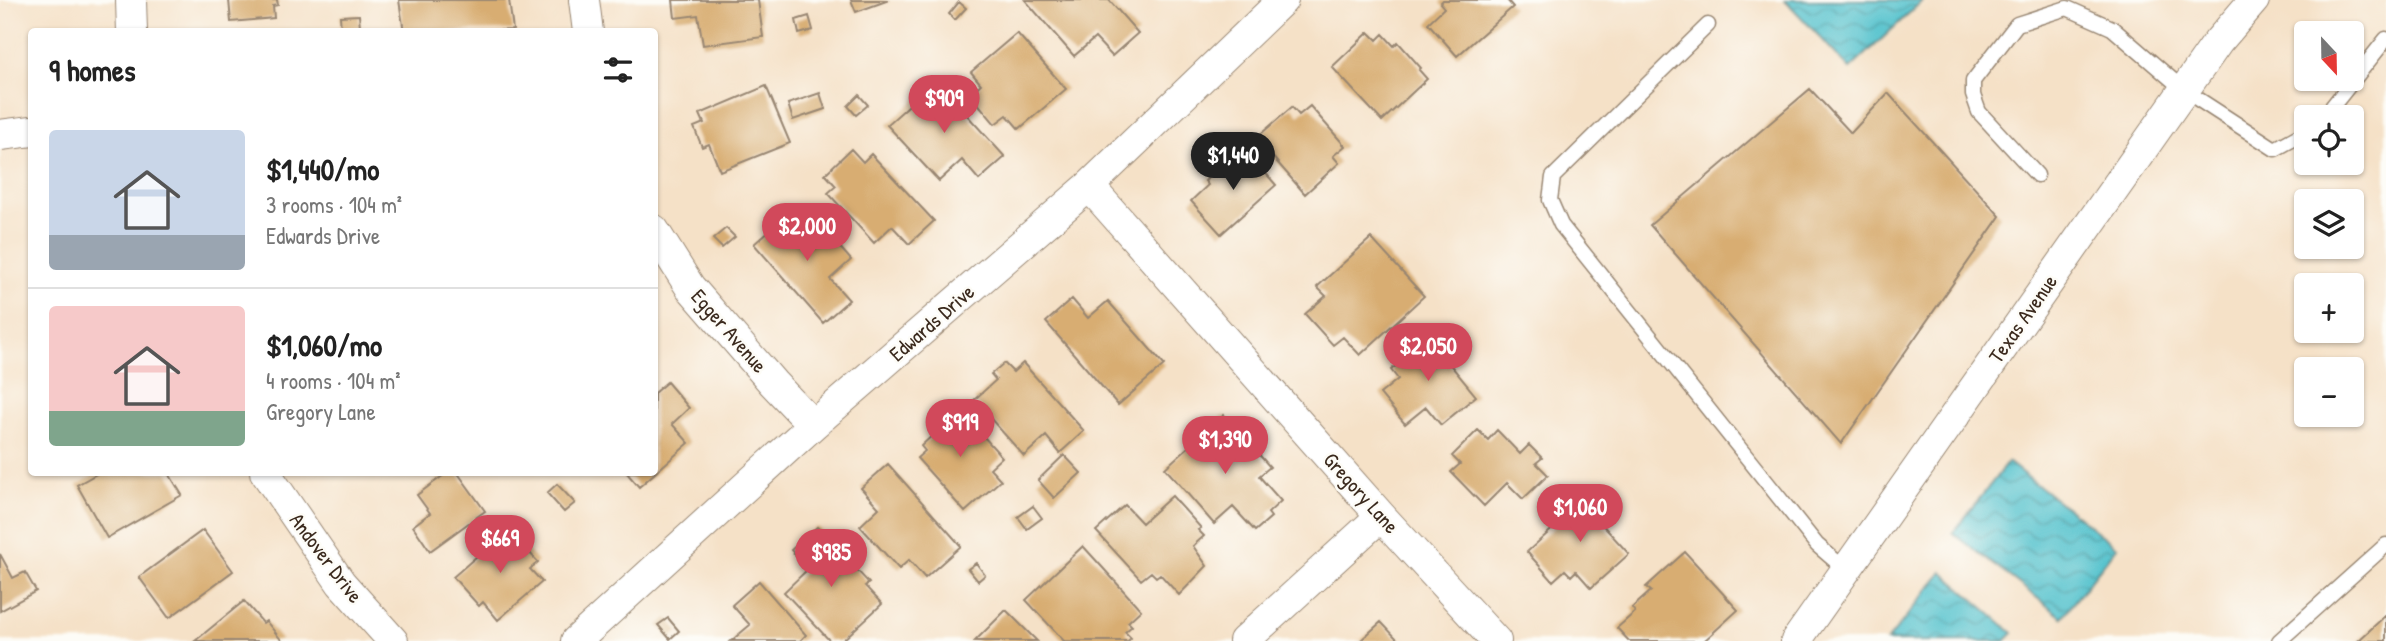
<!DOCTYPE html>
<html lang="en">
<head>
<meta charset="utf-8">
<style>
	:root { --surface:#fff; --page:#f2f2f2; --text:#222; --muted:#767676; --line:#e0e0e0; --accent:#d1495b }
	body { margin:0; font-family:"Patrick Hand",sans-serif; background:var(--page); color:var(--text); height:100vh; display:flex; flex-direction:column; font-size:26px; white-space:nowrap }
	* { box-sizing:border-box; margin:0 }
	p { font-size:23px; color:var(--muted) }
	.icon { flex:none; width:38px; height:38px; fill:none; stroke:currentColor; stroke-width:2; stroke-linecap:round; stroke-linejoin:round }
	.map { position:relative; flex:1; overflow:hidden }
	.side { position:absolute; left:28px; top:28px; width:630px; height:448px; display:flex; flex-direction:column; background:var(--surface); border-radius:7px; box-shadow:0 2px 5px #0004 }
	.side>* { flex:none }
	.needle { width:46px; rotate:158deg }
	.buttons { position:absolute; left:2294px; top:21px; display:grid; gap:14px }
	.buttons a { display:grid; place-items:center; width:70px; height:70px; border-radius:7px; background:var(--surface); box-shadow:0 2px 5px #0004; font-size:35px }
	.price { position:absolute; translate:-50% -60px; padding:0 16px; border-radius:24px; background:var(--accent); color:#fff; font-size:23px; line-height:46px; filter:drop-shadow(0 2px 4px #0008) }
	.price::after { content:''; position:absolute; left:50%; top:42px; width:21px; height:16px; margin-left:-10px; background:inherit; clip-path:polygon(0 0,100% 0,50% 100%) }
	.price.selected { background:#222; color:#fff }
	ul { padding:0; list-style:none }
	li { display:flex; align-items:center; gap:21px; height:175px; padding:0 21px }
	li+li { border-top:2px solid var(--line) }
	li span { display:grid; place-items:center; flex:none; width:196px; height:140px; border-radius:7px; color:#555 }
	li>.icon { margin-inline-start:auto }
	span .icon { width:84px; height:84px; fill:#fffc; stroke-width:1 }
	li b { font-size:30px }
	h2 { display:flex; justify-content:space-between; align-items:center; height:84px; padding:0 21px; font-size:30px }
	.map>svg:first-child { display:block }
	.water { fill:url(#water-waves); stroke:#487676; stroke-width:2 }
	.building { fill:#d8ad72 }
	.lines { fill:none; stroke-linecap:round; stroke-linejoin:round }
	.service-casing { stroke:#988672; stroke-width:17 }
	.minor-casing { stroke:#988672; stroke-width:32 }
	.service { stroke:#fff; stroke-width:14 }
	.minor { stroke:#fff; stroke-width:30 }
	.labels { text-anchor:middle; stroke-width:5; stroke-linejoin:round; paint-order:stroke }
	.street-label { font-size:21px; fill:#3b2a1e; stroke:#fdfcf7 }
</style>
</head>
<body>
<div class="map">
<svg width="2386" height="641" viewBox="0 0 2386 641">
	<defs>
		<pattern id="water-waves" width="16" height="10" patternUnits="userSpaceOnUse" patternTransform="scale(1.75)"><rect width="16" height="10" fill="#55c2cd"/><path d="M0 5q4-4 8 0t8 0" fill="none" stroke="#489ea6"/></pattern>
	</defs>
	<rect width="100%" height="100%" fill="#fdfcf7"/>
	<filter id="ink" filterUnits="userSpaceOnUse"><feTurbulence type="fractalNoise" baseFrequency=".0143" numOctaves="2"/><feDisplacementMap in="SourceGraphic" scale="14" xChannelSelector="R" yChannelSelector="G"/><feConvolveMatrix kernelMatrix="1 2 1 2 8 2 1 2 1" color-interpolation-filters="sRGB"/></filter>
	<filter id="wash" filterUnits="userSpaceOnUse"><feTurbulence type="fractalNoise" baseFrequency=".00686" numOctaves="4" result="noise"/><feDisplacementMap in="SourceGraphic" scale="28" xChannelSelector="R" yChannelSelector="G"/><feGaussianBlur stdDeviation="1.57" result="paint"/><feColorMatrix in="noise" values="0 0 0 0 0 0 0 0 0 0 0 0 0 0 0 0 0 1.4 0 .05"/><feComposite in="paint" operator="in"/></filter>
	<g filter="url(#wash)">
		<rect width="100%" height="100%" fill="#f5e1c7"/>
		<path class="water" d="M1785 0H1921L1922 1 1850 69Z
			M2008 462 2117 547 2062 617 1953 533Z
			M1942 572 2013 633 2005 641H1887Z"/>
		<g id="blocks">
			<path class="building" d="M229 0H277L278 5 273 6 274 18 231 22Z
				M399 0H509L513 30 404 32Z
				M673 0H758L763 37 703 45 698 15 675 18Z
				M851 0H889L856 12Z
				M1025 0H1109L1138 33 1112 56 1095 38 1074 56Z
				M1443 0H1507L1513 7 1457 56 1428 23 1444 8 1440 3Z
				M959 2 966 8 955 20 949 14Z
				M359 15 360 27 341 29 340 16Z
				M809 16 813 30 799 34 796 20Z
				M1369 32 1377 40 1383 34 1394 46 1398 42 1421 68 1419 70 1427 79 1382 121 1332 67Z
				M1017 33 1066 89 1019 129 1007 115 995 124 970 94 981 84 971 72Z
				M936 81 1005 157 979 180 962 160 939 181 887 125Z
				M766 86 790 143 720 171 709 144 702 147 694 127 704 123 700 114Z
				M1810 89 1851 133 1888 93 2000 216 1841 444 1650 225Z
				M820 93 825 109 793 120 788 104Z
				M859 95 868 105 856 115 848 106Z
				M1310 106 1345 146 1333 156 1339 163 1305 194 1256 138 1292 107 1299 115Z
				M851 149 863 162 871 154 934 221 909 244 892 226 874 243 828 193 836 186 825 174Z
				M1247 152 1276 185 1221 234 1191 201 1208 185 1205 181 1221 166 1225 171Z
				M809 212 851 260 830 279 849 300 823 323 754 244 780 221 788 231Z
				M726 228 735 237 722 248 713 239Z
				M1371 238 1424 296 1360 355 1343 337 1333 345 1305 314 1326 296 1317 287Z
				M1072 299 1088 318 1108 301 1164 365 1118 405 1046 322Z
				M1440 332 1458 353 1448 362 1476 396 1441 425 1426 407 1405 424 1380 394 1398 379 1391 370 1421 345 1422 347Z
				M1004 363 1013 372 1023 363 1084 431 1060 453 1046 436 1024 456 974 400 996 380 991 374Z
				M667 382 689 408 672 424 689 443 639 487 626 472H654V393Z
				M955 405 1002 457 990 468 1001 480 965 512 917 458 925 451 921 446 935 433 930 427Z
				M1224 415 1270 467 1259 476 1281 501 1268 513 1271 517 1255 531 1233 507 1214 524 1165 468Z
				M1478 430 1488 440 1497 430 1520 454 1529 445 1542 458 1536 463 1548 475 1523 499 1507 483 1484 506 1451 472 1460 464 1452 456Z
				M1064 455 1081 473 1054 498 1038 480Z
				M888 464 961 546 925 578 909 560 899 569 860 526 879 508 861 488Z
				M100 472H168L182 495 107 538 77 485Z
				M448 472H457L485 511 430 551 413 526 430 513 417 495Z
				M557 484 575 503 564 512 547 493Z
				M1589 490 1608 512 1598 520 1629 554 1591 588 1576 571 1571 576 1565 570 1553 581 1527 552 1559 523 1556 520Z
				M1172 496 1201 528 1198 530 1204 536 1193 546 1207 566 1179 595 1160 574 1156 577 1151 572 1141 580 1096 531 1125 505 1142 523Z
				M1033 506 1042 518 1027 529 1018 517Z
				M817 527 869 583 865 586 882 604 842 641H830L784 592 808 569 791 550Z
				M508 529 538 562 530 569 542 582 498 620 483 602 479 606 453 577Z
				M203 530 233 571 169 618 139 577Z
				M1083 546 1141 610 1128 622 1132 626 1125 632 1131 638 1128 641H1064L1026 600Z
				M1685 552 1738 610 1704 641H1629L1617 628 1635 612 1632 608 1651 591 1646 587Z
				M0 554 13 578 25 572 36 591 0 611Z
				M976 563 985 575 978 581 968 569Z
				M759 581 806 635 800 641H731L750 625 732 605Z
				M244 601 263 623 266 621 282 641H195Z
				M1006 610 1037 641H975Z
				M2386 615V641H2358Z
				M668 618 679 631 670 639 658 625Z
				M1381 622 1399 641H1360Z"/>
		</g>
	</g>
	<g filter="url(#ink)">
		<use href="#blocks" fill-opacity="0" stroke="#988672" stroke-width="2"/>
		<g class="lines">
			<g class="service-casing">
				<path id="service" d="M1708 25 1553 177 1550 200 1561 225 1817 545 1846 570
					M2324 117 2386 39
					M2037 175 1979 112 1973 95V81L2017 24 2067 8 2112 28 2184 90 2275 149 2306 132
					M2279 641 2386 545"/>
			</g>
			<g class="minor-casing">
				<path id="minor" d="M131 0 132 32
					M584 0 588 32
					M0 135 32 131
					M1089 186 1381 516 1496 641
					M654 230 690 287 773 383 813 425
					M265 472 341 583 393 641
					M576 641 813 425 1089 186 1283 0
					M1244 641 1381 516
					M1796 641 2218 42 2254 0"/>
			</g>
			<use href="#service" class="service"/>
			<use href="#minor" class="minor"/>
		</g>
	</g>
	<g class="labels">
		<g class="street-label">
			<text transform="translate(2023 319) rotate(-55)" y="7">Texas Avenue</text>
			<text transform="translate(932 323) rotate(-41)" y="7">Edwards Drive</text>
			<text transform="translate(729 331) rotate(49)" y="7">Egger Avenue</text>
			<text transform="translate(1361 493) rotate(48)" y="7">Gregory Lane</text>
			<text transform="translate(326 558) rotate(53)" y="7">Andover Drive</text>
		</g>
	</g>
</svg>
<div class="buttons">
<a><svg class="needle" viewBox="-14 -14 28 28"><path d="M0-13l5 13h-10z" fill="#e53935"/><path d="M0 13l5-13h-10z" fill="#767676"/></svg></a>
<a><svg class="icon" aria-label="locate" viewBox="0 0 24 24"><circle cx="12" cy="12" r="6"/><path d="M12 2v4M12 18v4M2 12h4M18 12h4"/></svg></a>
<a><svg class="icon" aria-label="layers" viewBox="0 0 24 24"><path d="M12 4l9 5-9 5-9-5zM3 14l9 5 9-5"/></svg></a>
<a>+</a>
<a>−</a>
</div>
<b class="price" style="left:944px;top:135px">$909</b>
<b class="price selected" style="left:1233px;top:192px">$1,440</b>
<b class="price" style="left:807px;top:263px">$2,000</b>
<b class="price" style="left:1428px;top:383px">$2,050</b>
<b class="price" style="left:960px;top:459px">$919</b>
<b class="price" style="left:1225px;top:476px">$1,390</b>
<b class="price" style="left:1580px;top:544px">$1,060</b>
<b class="price" style="left:500px;top:575px">$669</b>
<b class="price" style="left:831px;top:589px">$985</b>
<section class="side">
<h2>9 homes<svg class="icon" aria-label="filters" viewBox="0 0 24 24"><path d="M4 7h16M4 17h16"/><circle cx="9" cy="7" r="2"/><circle cx="15" cy="17" r="2"/></svg></h2>
<ul>
<li><span style="background:linear-gradient(#c9d6e8 75%,#9aa5b1 0)"><svg class="icon" aria-label="home" viewBox="0 0 24 24"><path d="M3 11l9-7 9 7M6 9v11h12V9"/></svg></span><div><b>$1,440/mo</b><p>3 rooms · 104 m²</p><p>Edwards Drive</p></div></li>
<li><span style="background:linear-gradient(#f6c9c9 75%,#7fa58c 0)"><svg class="icon" aria-label="home" viewBox="0 0 24 24"><path d="M3 11l9-7 9 7M6 9v11h12V9"/></svg></span><div><b>$1,060/mo</b><p>4 rooms · 104 m²</p><p>Gregory Lane</p></div></li>
</ul>
</section>
</div>
</body>
</html>
